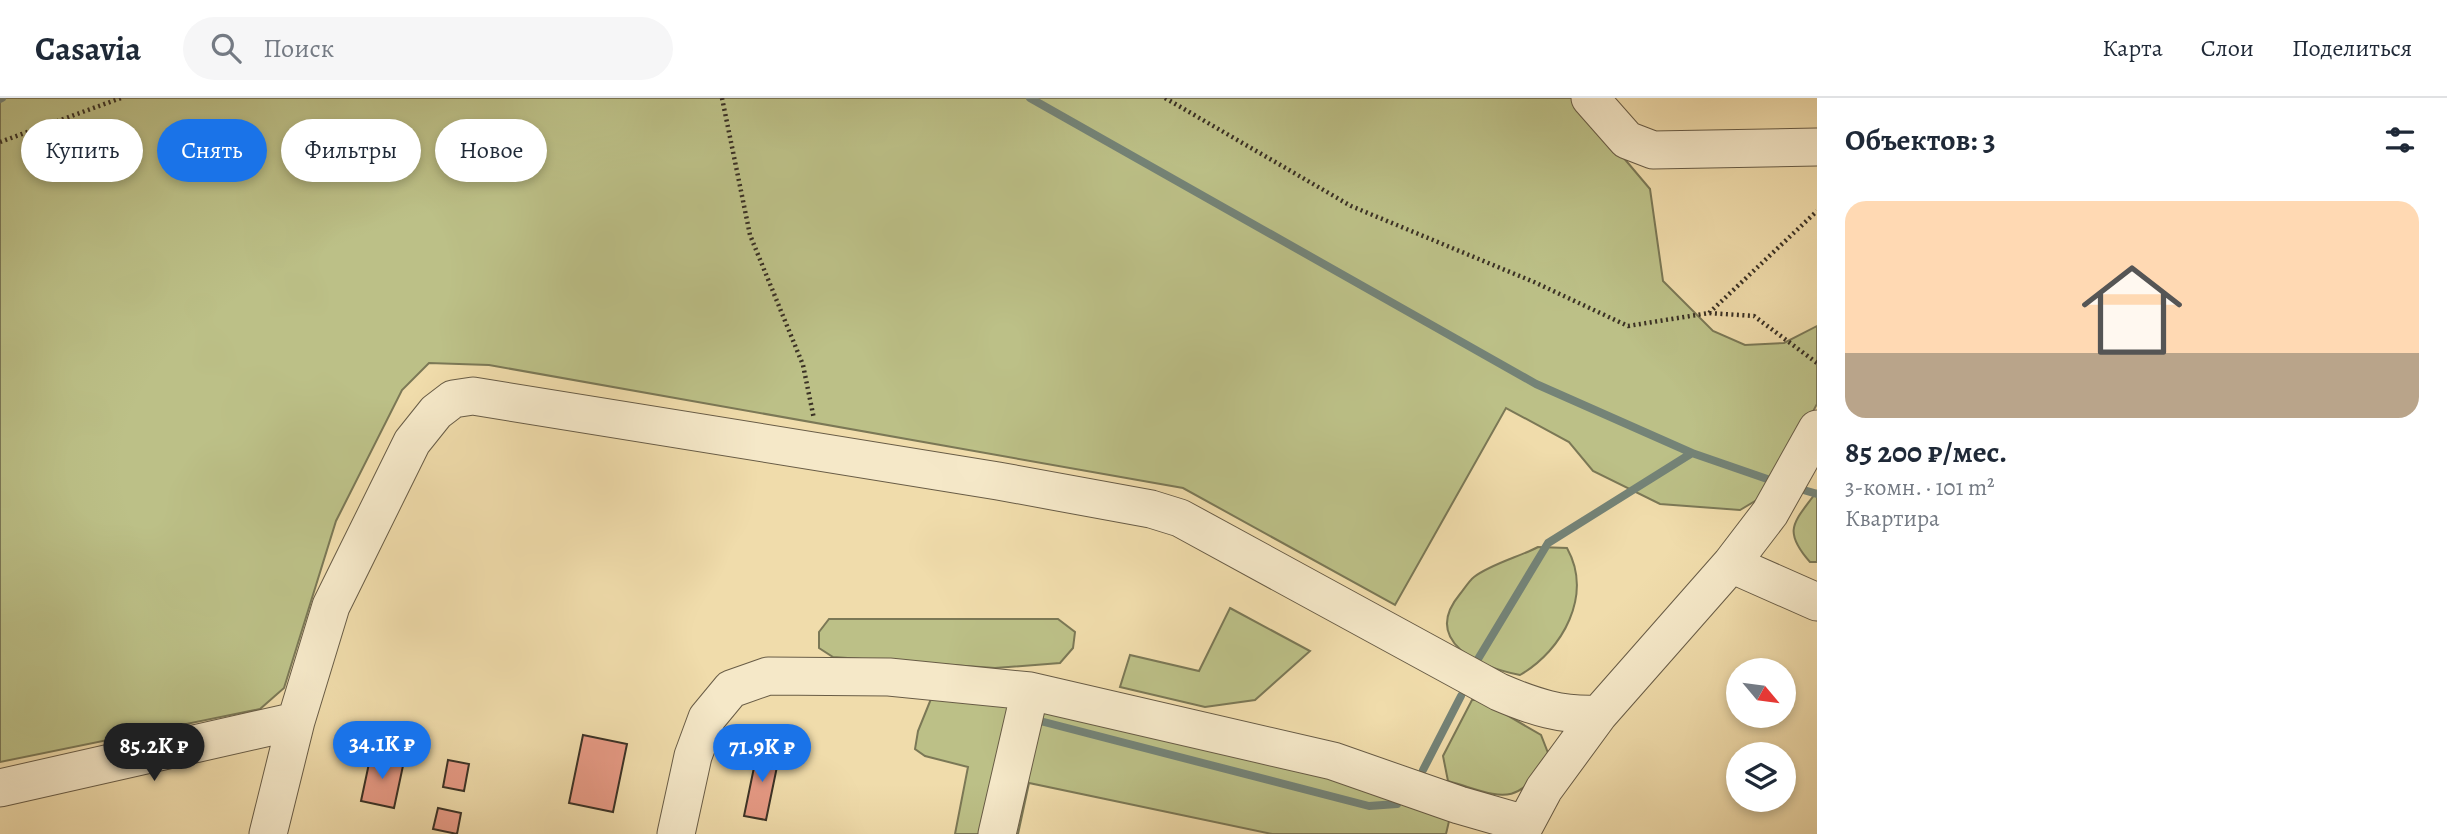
<!DOCTYPE html>
<html lang="ru">
<head>
<meta charset="utf-8">
<style>
	:root { --surface:#fff; --page:#f6f6f7; --text:#1f2937; --muted:#747a83; --line:#e0e1e3; --accent:#1a73e8 }
	body { margin:0; font-family:Alegreya,serif; background:var(--page); color:var(--text); height:100vh; display:flex; flex-direction:column; font-size:26px; white-space:nowrap }
	* { box-sizing:border-box; margin:0 }
	p { font-size:23px; color:var(--muted) }
	.icon { flex:none; width:38px; height:38px; fill:none; stroke:currentColor; stroke-width:2; stroke-linecap:round; stroke-linejoin:round }
	.map { position:relative; flex:1; overflow:hidden }
	.panel { display:flex; flex-direction:column; background:var(--surface); width:630px }
	.panel>* { flex:none }
	.hud { position:absolute; left:21px; top:21px; width:665px; height:63px; display:flex; gap:14px }
	.needle { width:46px; rotate:119deg }
	.tools { position:absolute; left:1726px; top:560px; display:grid; gap:14px }
	.tools a { display:grid; place-items:center; width:70px; height:70px; border-radius:50%; background:var(--surface); box-shadow:0 4px 10px #0003; font-size:35px }
	.price { position:absolute; translate:-50% -60px; padding:0 16px; border-radius:24px; background:var(--accent); color:#fff; font-size:23px; line-height:46px; filter:drop-shadow(0 2px 4px #0008) }
	.price::after { content:''; position:absolute; left:50%; top:42px; width:21px; height:16px; margin-left:-10px; background:inherit; clip-path:polygon(0 0,100% 0,50% 100%) }
	.price.active { background:#222; color:#fff }
	ul { padding:0; list-style:none }
	li { display:grid; align-content:center; gap:14px; height:371px; padding:0 28px }
	li span { display:grid; place-items:center; height:217px; border-radius:21px; color:#555 }
	li>.icon { margin-inline-start:auto }
	span .icon { width:126px; height:126px; fill:#fffc; stroke-width:1 }
	li b { font-size:30px }
	h2 { display:flex; justify-content:space-between; align-items:center; height:84px; padding:0 28px; font-size:30px }
	.pill { padding:0 24px; border-radius:32px; background:var(--surface); box-shadow:0 4px 10px #0003; font-size:24px; line-height:63px }
	.pill.active { background:var(--accent); color:#fff }
	header { display:flex; align-items:center; gap:42px; box-sizing:border-box; height:98px; padding:0 35px; background:var(--surface); border-bottom:2px solid var(--line) }
	header strong { font-size:33px }
	nav { display:flex; gap:38px; margin-inline-start:auto; font-size:24px }
	.search { width:490px; height:63px; background:var(--page); display:flex; align-items:center; gap:18px; box-sizing:border-box; padding:0 24px; border-radius:38px; color:var(--muted); font-size:26px }
	main { display:flex; flex:1; min-height:0 }
	.map>svg:first-child { display:block }
	.green { fill:#bcc087; stroke:#7b7856; stroke-width:2 }
	.lines { fill:none; stroke-linecap:round; stroke-linejoin:round }
	.stream { stroke:#748377; stroke-width:8 }
	.building { fill:#e79a85; stroke:#3a3125; stroke-width:2 }
	.minor-casing { stroke:#685c46; stroke-width:39 }
	.path { stroke:#3a3125; stroke-width:4.5; stroke-dasharray:2 3.5; stroke-linecap:butt }
	.minor { stroke:#f5e8c8; stroke-width:37 }
</style>
</head>
<body>
<header>
<strong>Casavia</strong>
<div class="search"><svg class="icon" aria-label="search" viewBox="0 0 24 24"><circle cx="10" cy="10" r="6"/><path d="M15 15l6 6"/></svg>Поиск</div>
<nav><a>Карта</a><a>Слои</a><a>Поделиться</a></nav>
</header>
<main>
<div class="map">
<svg width="1817" height="736" viewBox="0 0 1817 736">
	<rect width="100%" height="100%" fill="#f0dcab"/>
	<filter id="stains"><feTurbulence type="fractalNoise" baseFrequency=".00286" numOctaves="4"/><feColorMatrix values="0 0 0 0 .2 0 0 0 0 .09 0 0 0 0 .02 0 0 0 .5 -.17"/></filter>
	<radialGradient id="worn" r=".72"><stop offset=".6" stop-color="#630" stop-opacity="0"/><stop offset="1" stop-color="#630" stop-opacity=".3"/></radialGradient>
	<path class="green" d="M0 0H1573L1650 91 1663 183 1713 233 1745 247 1784 245 1817 228V306L1794 349 1760 400 1740 412 1660 406 1593 373 1569 344 1506 310 1395 507 1183 390 489 267 429 265 402 292 336 423 284 590 260 611 0 664Z
		M1817 393V464H1810C1781 431 1795 424 1817 393Z
		M1538 449 1567 450C1593 497 1563 552 1520 577 1479 569 1421 543 1460 496 1464 491 1469 483 1474 479 1491 466 1519 459 1538 449Z
		M1230 510 1310 553 1255 602 1205 609 1120 589 1130 557 1199 573Z
		M829 521H1058L1075 534 1073 550 1060 565 995 570 833 559 819 550V534Z
		M935 591 1232 648 1450 719 1446 736H1272L1029 685 1018 736H955L968 669 925 658 915 651 918 633Z
		M1472 602H1481L1541 637 1550 660C1513 711 1504 699 1448 683L1443 658Z"/>
	<g class="lines">
		<path class="stream" d="M1030 0 1536 286 1692 355
			M0 1 2 0
			M1800 391 1817 396
			M1475 566 1548 445 1692 355 1773 383
			M1044 624 1369 708 1397 706
			M1423 672 1461 598"/>
	</g>
	<path class="building" d="M583 637 627 646 613 714 569 705Z
		M758 650 780 654 766 722 744 718Z
		M371 656 404 663 394 710 361 703Z
		M448 662 469 666 464 693 443 689Z
		M438 710 461 715 457 736 433 731Z"/>
	<g class="lines">
		<g class="minor-casing">
			<path id="minor" d="M1590 0 1627 42 1653 52 1817 49
				M1731 466 1817 504
				M0 690 296 623
				M268 736 296 623 331 508 412 344 436 314 453 301 473 298 998 383 1151 411 1180 420 1499 594C1534 609 1562 618 1599 616
				M676 736 693 658 707 620 731 591 768 578 889 579 1030 593 1333 663 1459 707 1525 726
				M997 736 1030 593
				M1520 736 1544 691 1599 616 1731 466 1770 415 1817 331"/>
		</g>
		<path class="path" d="M722 0 750 137 803 267 814 321
			M1165 0 1351 108 1534 184 1628 228 1709 215 1754 218 1817 265
			M0 44 121 0
			M1709 215 1817 113"/>
		<use href="#minor" class="minor"/>
	</g>
	<rect width="100%" height="100%" filter="url(#stains)"/>
	<rect width="100%" height="100%" fill="url(#worn)"/>
</svg>
<div class="tools">
<a><svg class="needle" viewBox="-14 -14 28 28"><path d="M0-13l5 13h-10z" fill="#e53935"/><path d="M0 13l5-13h-10z" fill="#747a83"/></svg></a>
<a><svg class="icon" aria-label="layers" viewBox="0 0 24 24"><path d="M12 4l9 5-9 5-9-5zM3 14l9 5 9-5"/></svg></a>
</div>
<b class="price" style="left:382px;top:683px">34.1K ₽</b>
<b class="price active" style="left:154px;top:685px">85.2K ₽</b>
<b class="price" style="left:762px;top:686px">71.9K ₽</b>
<div class="hud">
<a class="pill">Купить</a>
<a class="pill active">Снять</a>
<a class="pill">Фильтры</a>
<a class="pill">Новое</a>
</div>
</div>
<section class="panel">
<h2>Объектов: 3<svg class="icon" aria-label="filters" viewBox="0 0 24 24"><path d="M4 7h16M4 17h16"/><circle cx="9" cy="7" r="2"/><circle cx="15" cy="17" r="2"/></svg></h2>
<ul>
<li><span style="background:linear-gradient(#ffd9b3 70%,#b9a48a 0)"><svg class="icon" aria-label="home" viewBox="0 0 24 24"><path d="M3 11l9-7 9 7M6 9v11h12V9"/></svg></span><div><b>85 200 ₽/мес.</b><p>3-комн. · 101 m²</p><p>Квартира</p></div></li>
</ul>
</section>
</main>
</body>
</html>
